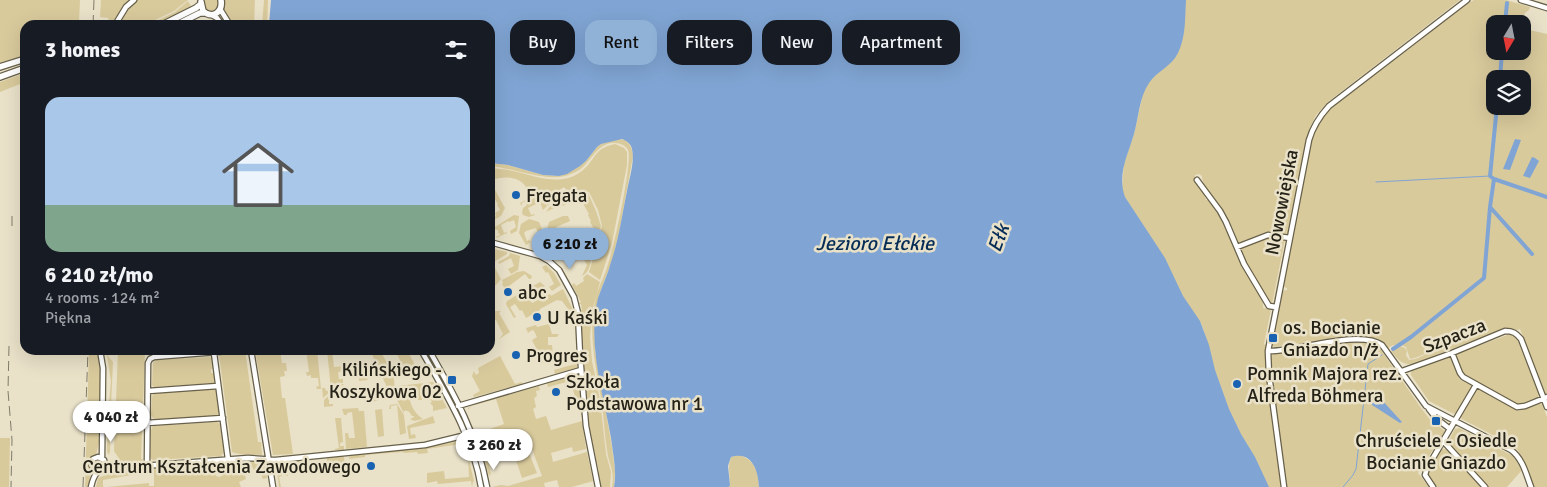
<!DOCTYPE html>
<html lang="en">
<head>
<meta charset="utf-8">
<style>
	:root { --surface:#171b24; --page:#20242c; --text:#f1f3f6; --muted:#9ea1a6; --accent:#90b2d7 }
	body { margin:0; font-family:Signika,sans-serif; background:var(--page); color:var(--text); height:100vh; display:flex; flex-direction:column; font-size:19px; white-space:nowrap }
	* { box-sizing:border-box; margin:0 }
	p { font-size:16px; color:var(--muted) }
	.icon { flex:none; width:28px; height:28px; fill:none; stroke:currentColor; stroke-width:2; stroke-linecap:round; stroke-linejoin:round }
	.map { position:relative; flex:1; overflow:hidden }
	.sheet { position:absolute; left:20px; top:20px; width:475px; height:335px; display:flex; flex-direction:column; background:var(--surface); border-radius:15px; box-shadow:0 5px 20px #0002 }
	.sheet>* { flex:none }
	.top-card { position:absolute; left:510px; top:20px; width:475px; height:45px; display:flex; gap:10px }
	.needle { width:32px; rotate:190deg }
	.tools { position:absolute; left:1486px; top:15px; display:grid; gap:10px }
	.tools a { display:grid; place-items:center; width:45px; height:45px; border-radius:10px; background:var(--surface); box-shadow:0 5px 20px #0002; font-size:25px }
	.price { position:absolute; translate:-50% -42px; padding:0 11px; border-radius:18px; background:#fff; color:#222; font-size:16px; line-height:32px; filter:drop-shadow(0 1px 2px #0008) }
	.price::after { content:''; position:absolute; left:50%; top:30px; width:15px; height:11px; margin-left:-8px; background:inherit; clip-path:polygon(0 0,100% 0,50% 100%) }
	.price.current { background:var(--accent); color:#111 }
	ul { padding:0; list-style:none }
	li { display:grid; align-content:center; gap:10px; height:265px; padding:0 25px }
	li span { display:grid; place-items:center; height:155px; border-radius:15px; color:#555 }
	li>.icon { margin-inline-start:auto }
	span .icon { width:90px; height:90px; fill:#fffc; stroke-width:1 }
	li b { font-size:21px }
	h2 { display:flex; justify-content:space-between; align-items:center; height:60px; padding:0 25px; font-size:21px }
	.tag { padding:0 18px; border-radius:15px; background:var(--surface); box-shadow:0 5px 20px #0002; font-size:18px; line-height:45px }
	.tag.current { background:var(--accent); color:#111 }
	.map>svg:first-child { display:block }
	.green { fill:#d9ca9c; fill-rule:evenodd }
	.water { fill:#80a5d4 }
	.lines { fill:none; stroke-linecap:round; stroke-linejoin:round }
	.stream { stroke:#80a5d4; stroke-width:1 }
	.canal { stroke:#80a5d4; stroke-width:4 }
	.minor-casing { stroke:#67604a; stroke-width:7 }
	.major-casing { stroke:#67604a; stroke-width:8 }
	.minor { stroke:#fff; stroke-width:4.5 }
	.major { stroke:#fff; stroke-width:5.5 }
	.rail { stroke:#807b6a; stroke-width:1; stroke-dasharray:10 5; stroke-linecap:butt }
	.poi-dot { fill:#1962b1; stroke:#e9e1c8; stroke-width:2 }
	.labels { text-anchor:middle; stroke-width:5; stroke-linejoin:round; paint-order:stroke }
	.poi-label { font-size:19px; fill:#252218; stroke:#e9e1c8; text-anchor:start }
	.street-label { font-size:19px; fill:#252218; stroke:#e9e1c8 }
	.water-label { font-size:20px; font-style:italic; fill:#052c57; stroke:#e9e1c8 }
</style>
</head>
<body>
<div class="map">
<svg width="1547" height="487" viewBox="0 0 1547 487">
	<rect width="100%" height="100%" fill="#e9e1c8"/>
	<path class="green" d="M0 0H80L79 23 78 25H71V22H68L67 25H25V55L0 63Z
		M101 0H130L124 6 111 25 108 18 100 17Z
		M137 0H188L174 11 145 25H117L128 8Z
		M205 0H217L218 6 215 11 211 12 205 10 203 2Z
		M223 0H255L254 25H233L223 10Z
		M264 0H268L267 25H262Z
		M1176 0H1460L1329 101 1316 115 1310 128 1305 147 1287 236 1267 232 1241 243 1238 242C1235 234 1232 226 1228 220 1222 209 1201 185 1202 176L1199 174 1195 175C1194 186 1205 191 1206 200H1209C1223 219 1231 241 1241 263 1247 275 1265 294 1263 308L1271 309 1264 344 1267 346 1266 361 1270 360 1273 354C1298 349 1348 337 1371 344 1375 345 1378 347 1381 350L1421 408 1431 421 1445 431 1418 473 1429 487H1246L1204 331 1200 321 1195 320 1127 204 1122 189 1124 163 1134 134 1146 80Z
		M1474 0H1506L1530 7 1529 10 1525 13 1523 17 1528 20 1525 29 1547 34V394L1545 393 1520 329 1517 330 1507 329 1496 333 1495 332 1414 364C1402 365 1398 360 1391 351L1400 346 1405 348 1407 351 1406 355 1409 360C1423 359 1431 349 1442 342 1449 338 1456 333 1463 329 1444 335 1430 356 1410 359L1406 347C1399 344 1394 344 1388 348L1379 339 1368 337 1347 338 1273 347 1271 343 1281 291 1287 290V288L1282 286 1312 135 1324 113 1421 40 1458 9ZM1495 24H1522V51H1495ZM1495 79H1522V106H1495Z
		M188 1 192 8 157 25H148L175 12Z
		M25 73V82L0 92V82Z
		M618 139 625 140C631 145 632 149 633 156L619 233 612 261 600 292 595 313V351L612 447 615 471 614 487H612C615 469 609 466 607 450 604 433 604 415 601 398 595 362 587 329 597 293 601 282 606 272 609 261 614 247 633 160 628 150 627 148 625 146 623 145 604 136 594 155 584 166 580 170 576 172 571 174 549 184 514 168 490 166V163L508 165 543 175 559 176 586 161 597 147 601 144Z
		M615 144 624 148 627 152V165L612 243 600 280 589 272 593 259 592 249 595 246 602 226 598 210 589 192 567 191 564 187 551 196 552 199 549 198 546 202 549 204 548 206 545 201 534 197 522 203V206L520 203 528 199C530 178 508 174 492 180L490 179V168C498 169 505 169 513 171 536 176 562 188 583 170 597 158 593 149 615 144Z
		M490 181 505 208 501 216 490 222V219L496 216 495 213 500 210 497 205 498 204 490 192Z
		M572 192 588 193 596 211 601 226 594 245 591 247 585 234 594 229 590 222 591 221 588 215 589 214 579 196 573 198H571L568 194Z
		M567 195 570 202 563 206 562 204 546 212 554 201 555 203Z
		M534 198 544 202 547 206 543 210 540 202 528 208 531 215 534 214 535 215 529 217 523 215 522 213 523 208 526 206 527 203Z
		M514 215 519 216 517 231 511 234 510 231 516 227 514 220 509 222 508 221 501 225 504 233 507 232V233L496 238 497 236H499L500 234 498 233V230L492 229Z
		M563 216H568L570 221C562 225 555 226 550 233L553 238 550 239 552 242 549 244 545 237 549 222Z
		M529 219 539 222 543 231 539 235 536 228 526 231 524 233 527 241 529 240 531 242 526 245 519 233 521 224Z
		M579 228H581C587 242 599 265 582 276L587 265 584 260 588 258 579 236 573 239 575 243 573 244 569 233Z
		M568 234 575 254 571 257 561 238Z
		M1269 237 1285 239 1272 304 1246 265 1240 250 1241 247Z
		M1286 240 1287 242 1276 303 1273 304Z
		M490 248 507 252V254L494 262Z
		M510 253 520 256 518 270 511 274 508 269 514 266 511 258 499 264 498 262 509 256Z
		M546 265 554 273 561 285 552 291 549 287 554 284 548 272 546 273 542 267Z
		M494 266 501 279 497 284 490 289V286L494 284 492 278 490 277V268Z
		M524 271 532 276 531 279H529L525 274 505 289 502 284 503 283 502 280 517 272Z
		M587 274 600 282 592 311 590 337 592 361 600 400 606 454 611 472 610 487H600L597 473 599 472 597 463H595L594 459 596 458 594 449 592 450C583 404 582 357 579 311L582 310 581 304H578L581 302 572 285 574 283 576 286 584 281 583 278Z
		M540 282 545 286 540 289 539 288 529 295 527 290 530 286H533Z
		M563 289 575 314 570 316 568 309 562 301 557 300 540 309V310L526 318 522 310 520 311 515 304 510 307 516 317 514 318 506 304 507 301 523 291 526 294 532 303 550 294 551 296Z
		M490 311H501L499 313 510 332 499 339 503 334 496 320H495L491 315 490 316Z
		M576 316 577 368 555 374 554 370 575 364 577 362 575 317 561 321Z
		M549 324 552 334H559L557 337H548V345H552L553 355 551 351H546V364L545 362 540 364 539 362 542 360 532 340 537 337 534 331 532 330 528 333 526 328 536 325 537 327Z
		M1510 334 1516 336 1539 395 1537 399 1519 405 1464 376 1454 354 1469 347 1470 349Z
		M89 350H98C104 372 103 401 96 420V423L98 424 99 442 96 455 92 459 90 465 91 470 89 487H85Z
		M106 350H109L108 356 113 362 111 405 109 404 111 381Z
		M117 350H187L145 353 141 459H143L141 462 122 463 114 451 118 351Z
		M232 350H245L258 442H261L262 455C252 454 241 456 232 452L219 355 232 353Z
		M255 350H280L282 363H286L287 371H284L285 376 280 377 282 398H285L293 454 273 455Z
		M306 350H317L321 389H317L316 387 319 386 318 378H311V375L307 376 306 372H309Z
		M327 350H332L334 367 363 364 368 374 365 375 368 380 359 381V377L362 376V369L338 372 339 379H343V383H340L323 398 322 388H325L326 391 331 390Z
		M370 350H380C387 364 401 381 391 396Z
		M395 350H407L422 378 420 382 415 381 420 378 416 370 414 371 413 368 406 372 405 371Z
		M500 356 515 384 522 382V384L474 397 473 395 480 391 472 376 474 371 476 375 479 373 478 368Z
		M210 357 212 358 214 369H211V373H214V383L154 387 152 385 153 363 156 360Z
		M1449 357 1452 359 1460 380 1471 385 1472 388 1456 414 1452 413 1429 401 1411 375V371Z
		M578 374 582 416V417L570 381 548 387 547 383Z
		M433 382 447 408 433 411V406L430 403 432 402 428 395 422 397V400H418L417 390H414V387H409C409 401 411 411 423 419L414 421 410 419 414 417V416H412C410 413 409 410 404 411V413C399 404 393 396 398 386Z
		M341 384H343L344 385 340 386 341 391 372 388 376 395 378 394 377 396 379 400 372 402 371 400H374L373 394 329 398V404H333V406L324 407V400Z
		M539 386 540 390 536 391 537 396 534 398 536 407 533 409 536 419 546 416 551 430 582 421 586 449 573 452 572 447 551 453 553 462 587 452 593 481 572 487H559L557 480 544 483 545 487H492L501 485 508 486 542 476 532 449 513 455 512 452 506 454V457L491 462 489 466 491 474 489 476 485 461 486 460 487 462 496 460V457L504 453 498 434 489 436 487 430 504 424 496 399 471 406 468 410V408L478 403Z
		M214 389 217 391 220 414 218 416 155 420 151 415 152 397 154 393Z
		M1478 389 1519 411 1538 403 1542 404 1547 417V487H1533C1528 473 1525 457 1514 446L1462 419 1460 416 1476 390Z
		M397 404 404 415 406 433 400 435 397 405 391 406V409H389L390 405Z
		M108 406 111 407 110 451 109 455 107 452Z
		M358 408 359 411H364L367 447 346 449 345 433H348L349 438H355L352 412 347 413V415H344L342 409Z
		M382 409 384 436 378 437 375 410Z
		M433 416 435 423 410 428 411 435 415 434 416 438 409 439 407 426Z
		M335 418H341L343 442 340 443V446H344V450H335V449L339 448Z
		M217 422 220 424 224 452 221 456 153 460 150 458 151 430 153 426Z
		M1459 428 1515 457 1519 462 1522 470 1507 487H1488L1450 444 1449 440 1455 429Z
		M0 438H10L9 487H0Z
		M459 441 463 443 466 450 465 452 461 444 427 449 428 453 418 454 417 452 405 453 402 452 365 455V457L349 459 350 455 425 448Z
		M1441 449H1446L1482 487H1437L1428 478 1429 469Z
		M529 453 537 473 522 478 515 457Z
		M739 455C755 460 758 471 759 487H729L730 485 729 466 731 457Z
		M342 456 344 457 345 465 336 466 335 469H328L327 473V458Z
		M468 456 474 481 473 482 472 487 471 481 438 484 437 481 427 483V473L444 471 445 479 469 477Z
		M302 460V463H297L296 465 287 467 288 476H285V473H282V476L279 477 281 487H279L276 463Z
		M241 461 246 479 239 482 241 487H107L149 483V486H154V466L193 463C200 468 207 464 214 467L216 476 220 477 224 474 232 472 230 462H223Z
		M251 461 264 463 267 478 263 479 259 470 255 472 251 465Z
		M147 469 148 472 103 480V486L104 487H96L98 478 111 473Z"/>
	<path class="water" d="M271 0H1186C1185 17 1186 37 1178 53 1172 66 1157 71 1149 83 1139 98 1139 116 1134 134 1128 155 1117 174 1125 197L1165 258 1183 296 1200 321 1209 345 1215 370 1229 409 1241 434 1255 457 1269 487H759C758 470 752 451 731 457L728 466 730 485 729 487H614C617 471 613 454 611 438 603 392 587 344 598 298 602 286 608 274 611 262 619 239 622 215 627 191 629 179 635 162 632 149 631 144 627 141 622 139L601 144 597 147 586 161 580 166 567 174 559 176 543 175 508 165 490 163V25H269Z
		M1515 139 1521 140 1510 170 1503 169Z
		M1532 157 1535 158 1539 161 1530 178 1523 176Z
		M1373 394 1381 399 1402 422 1400 423 1372 405 1371 399Z"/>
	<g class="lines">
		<path class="stream" d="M1376 182 1490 176
			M1343 487 1353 475 1356 469 1368 364 1382 355"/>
		<path class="canal" d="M1505 24 1507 3
			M1500 79 1502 51
			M1494 179 1490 176 1497 106
			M1490 207 1532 254
			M1393 349 1411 337 1484 278 1490 207 1494 179 1547 197"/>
		<g class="minor-casing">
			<path id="minor" d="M1521 0 1547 8
				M220 9 230 25
				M212 15 217 18 222 25
				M115 25 126 7 134 0
				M1197 180 1220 211 1226 222 1244 264 1269 306 1276 307
				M490 242 540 256 549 261 559 270 574 297 578 313 580 355 586 426 598 487
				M1237 247 1268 235 1290 238
				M100 350 103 368 102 457
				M251 350 273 487
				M421 350C446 394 473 437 481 487
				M429 350C454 394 478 436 487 487
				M1268 351C1297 352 1358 329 1382 345L1426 406 1511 450C1523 459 1526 474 1531 487
				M214 353 228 459
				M1452 353 1460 373 1463 377 1517 407 1525 406 1547 397
				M1402 371 1452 353 1505 331C1513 331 1516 333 1521 339L1547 407
				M148 391 218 386
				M458 406 581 370
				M1429 409 1437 419 1450 429
				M147 423 223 418
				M1443 441 1485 487
				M147 465 148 363 150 359 154 357 229 351
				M103 469 248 458 276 460 425 445 466 435
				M91 487C92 483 93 478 96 474 101 467 107 471 104 460L98 457 93 459 91 464 94 469 99 470
				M1284 487 1269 375 1268 351 1309 140C1313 126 1319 117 1329 106L1467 0
				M1433 487 1425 475 1427 468 1476 385"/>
		</g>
		<g class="major-casing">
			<path id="major" d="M201 2 203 11C212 19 223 13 221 0
				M162 25 196 8 201 4
				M176 25 200 13H205
				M0 67 25 59
				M0 77 25 68"/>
		</g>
		<use href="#minor" class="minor"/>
		<use href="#major" class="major"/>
		<path class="rail" d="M93 25 94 0
			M12 226V216
			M9 346 8 391 12 440 11 487
			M83 487 88 350"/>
	</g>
	<g class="poi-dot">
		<circle cx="516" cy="195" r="5"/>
		<circle cx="508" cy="292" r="5"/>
		<circle cx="537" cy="317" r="5"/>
		<rect x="1268" y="333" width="10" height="10" rx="2.5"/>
		<circle cx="516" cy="355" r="5"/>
		<rect x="447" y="375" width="10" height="10" rx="2.5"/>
		<circle cx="1237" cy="384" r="5"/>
		<circle cx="556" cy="392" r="5"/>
		<rect x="1431" y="416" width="10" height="10" rx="2.5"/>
		<circle cx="371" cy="466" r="5"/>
	</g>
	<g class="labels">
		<g class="poi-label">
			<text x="526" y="202">Fregata</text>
			<text x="518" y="299">abc</text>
			<text x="547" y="324">U Kaśki</text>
			<text x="1283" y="334">os. Bocianie<tspan x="1283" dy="22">Gniazdo n/ż</tspan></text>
			<text x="526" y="362">Progres</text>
			<text x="442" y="376" text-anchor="end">Kilińskiego -<tspan x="442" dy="22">Koszykowa 02</tspan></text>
			<text x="1247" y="380">Pomnik Majora rez.<tspan x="1247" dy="22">Alfreda Böhmera</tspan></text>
			<text x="566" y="388">Szkoła<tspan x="566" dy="22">Podstawowa nr 1</tspan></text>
			<text x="1436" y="447" text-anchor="middle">Chruściele - Osiedle<tspan x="1436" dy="22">Bocianie Gniazdo</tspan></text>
			<text x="361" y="473" text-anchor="end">Centrum Kształcenia Zawodowego</text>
		</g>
		<g class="street-label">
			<text transform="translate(1281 202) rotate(-79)" y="7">Nowowiejska</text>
			<text transform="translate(1454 335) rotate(-21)" y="7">Szpacza</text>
		</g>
		<g class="water-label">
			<text transform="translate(998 238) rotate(-70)" y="7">Ełk</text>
			<text x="875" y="250">Jezioro Ełckie</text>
		</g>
	</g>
</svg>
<div class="tools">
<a><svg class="needle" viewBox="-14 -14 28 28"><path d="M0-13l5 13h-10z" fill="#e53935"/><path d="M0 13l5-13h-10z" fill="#9ea1a6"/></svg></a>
<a><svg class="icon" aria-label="layers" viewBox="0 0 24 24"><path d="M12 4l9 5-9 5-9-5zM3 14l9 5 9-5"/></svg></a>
</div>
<b class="price current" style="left:570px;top:270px">6 210 zł</b>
<b class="price" style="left:111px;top:443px">4 040 zł</b>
<b class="price" style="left:494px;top:471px">3 260 zł</b>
<div class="top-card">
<a class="tag">Buy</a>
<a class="tag current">Rent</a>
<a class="tag">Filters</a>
<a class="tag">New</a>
<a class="tag">Apartment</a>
</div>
<section class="sheet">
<h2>3 homes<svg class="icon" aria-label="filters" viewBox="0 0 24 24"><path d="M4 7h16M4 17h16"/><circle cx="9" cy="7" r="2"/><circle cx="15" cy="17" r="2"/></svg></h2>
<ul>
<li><span style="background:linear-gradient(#a9c7e8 70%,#7fa58c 0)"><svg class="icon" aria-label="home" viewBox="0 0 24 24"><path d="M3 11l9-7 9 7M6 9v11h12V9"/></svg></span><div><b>6 210 zł/mo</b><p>4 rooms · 124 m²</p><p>Piękna</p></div></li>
</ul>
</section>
</div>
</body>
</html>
